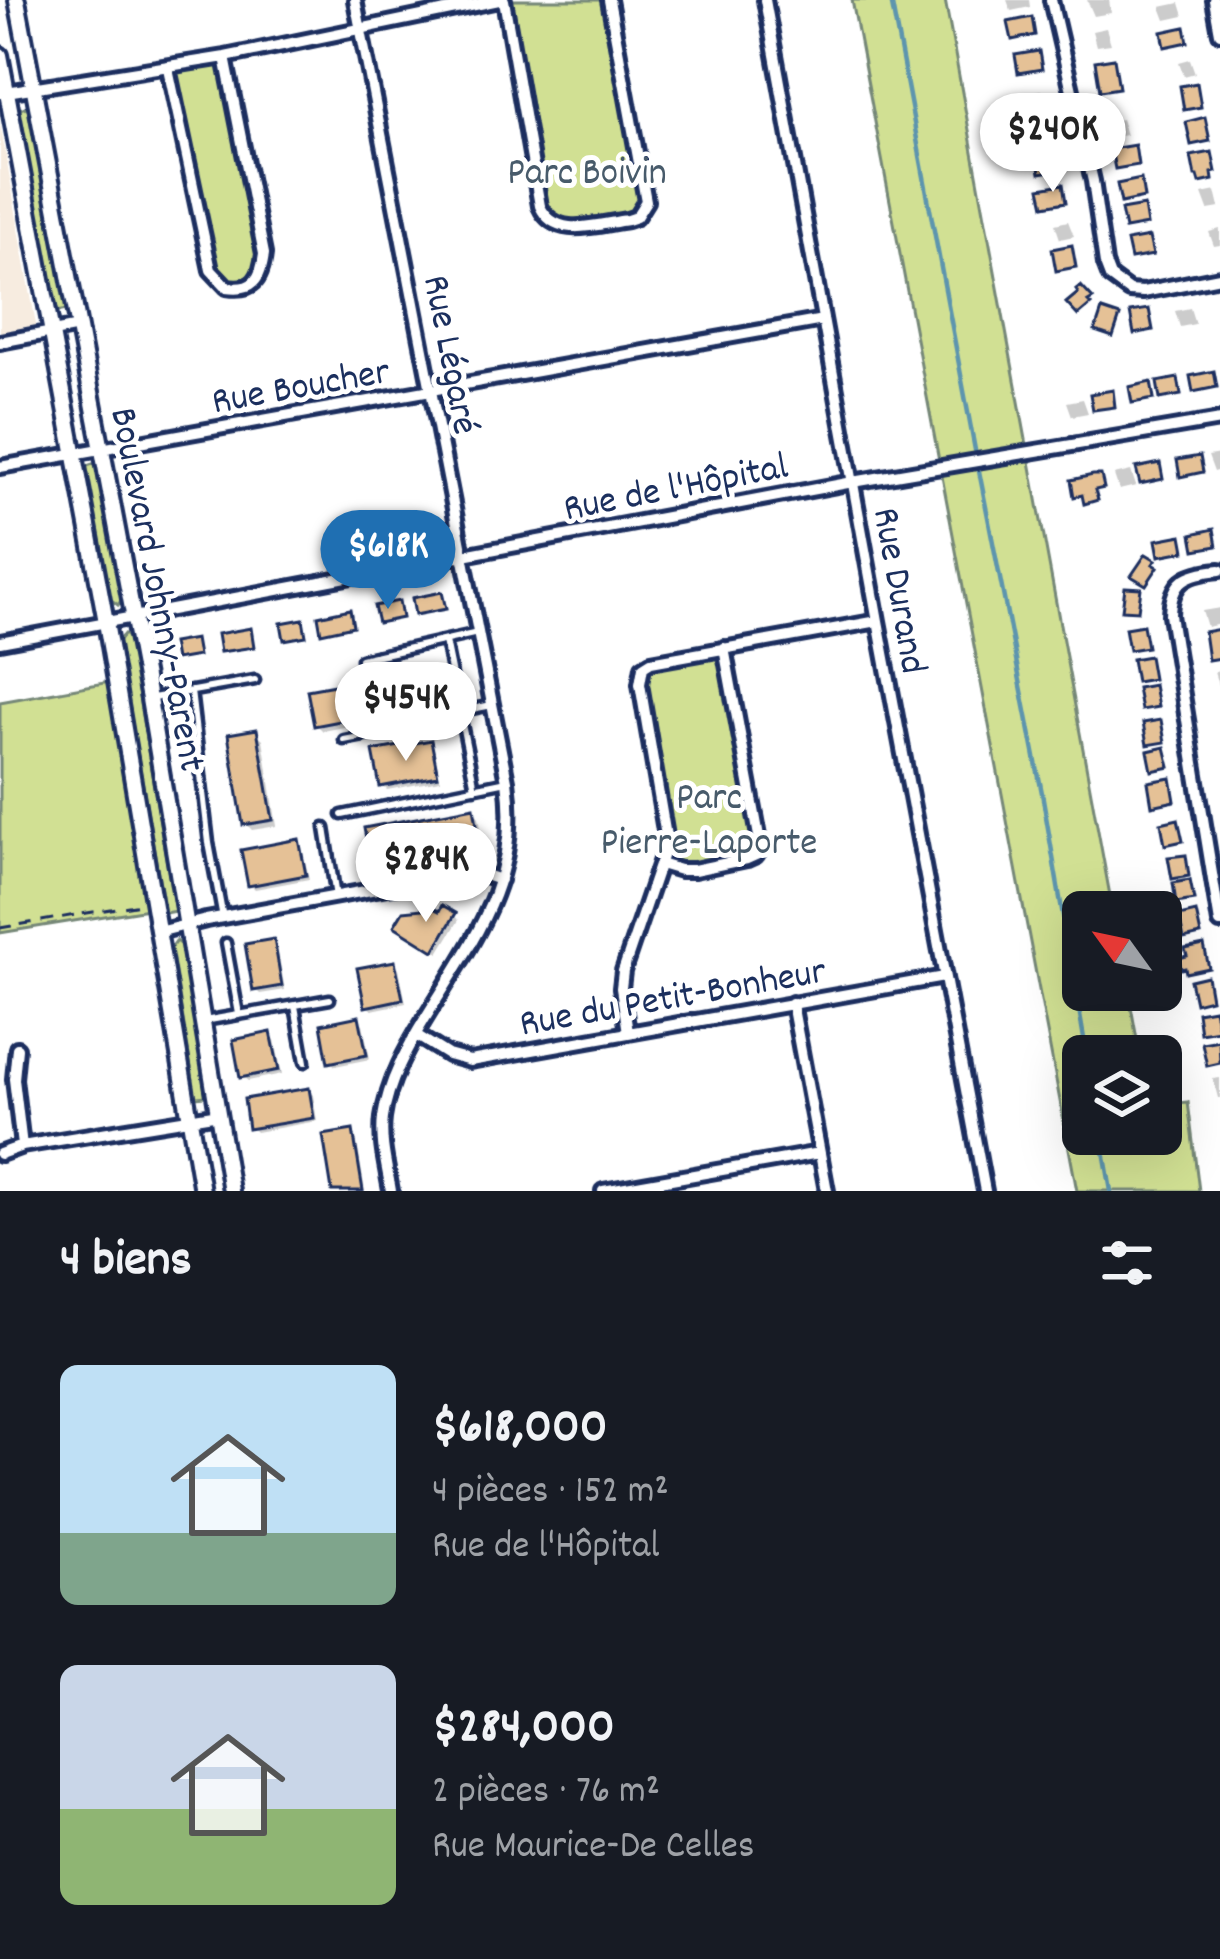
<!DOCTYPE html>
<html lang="fr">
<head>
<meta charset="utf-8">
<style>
	:root { --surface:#171b24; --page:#20242c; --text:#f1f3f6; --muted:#9ea1a6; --accent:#1f6fb2 }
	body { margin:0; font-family:Dekko,sans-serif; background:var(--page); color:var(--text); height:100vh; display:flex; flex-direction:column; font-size:45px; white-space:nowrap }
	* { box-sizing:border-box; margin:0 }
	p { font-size:39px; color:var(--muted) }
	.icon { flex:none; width:66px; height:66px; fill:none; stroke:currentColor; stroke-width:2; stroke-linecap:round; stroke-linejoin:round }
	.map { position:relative; height:1191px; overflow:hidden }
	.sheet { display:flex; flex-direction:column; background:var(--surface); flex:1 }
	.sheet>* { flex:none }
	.needle { width:78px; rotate:303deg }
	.controls { position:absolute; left:1062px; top:891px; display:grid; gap:24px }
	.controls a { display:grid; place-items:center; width:120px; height:120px; border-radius:18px; background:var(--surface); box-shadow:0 12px 48px #0002; font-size:60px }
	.price { position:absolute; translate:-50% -102px; padding:0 27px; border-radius:42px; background:#fff; color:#222; font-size:39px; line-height:78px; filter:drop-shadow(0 3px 6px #0008) }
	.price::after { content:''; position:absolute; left:50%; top:72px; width:36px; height:27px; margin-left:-18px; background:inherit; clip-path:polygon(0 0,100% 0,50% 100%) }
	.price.on { background:var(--accent); color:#fff }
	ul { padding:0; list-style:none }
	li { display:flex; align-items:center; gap:36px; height:300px; padding:0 60px }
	li span { display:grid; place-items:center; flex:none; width:336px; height:240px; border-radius:18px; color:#555 }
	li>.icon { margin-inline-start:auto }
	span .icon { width:144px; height:144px; fill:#fffc; stroke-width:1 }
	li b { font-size:51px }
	h2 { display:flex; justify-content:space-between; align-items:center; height:144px; padding:0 60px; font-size:51px }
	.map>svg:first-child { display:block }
	.built { fill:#f7ece0 }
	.green { fill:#d1e093; stroke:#768878; stroke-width:3 }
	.shadow { fill:#0003 }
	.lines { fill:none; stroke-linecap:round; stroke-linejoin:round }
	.stream { stroke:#5d95ae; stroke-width:4.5 }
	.building { fill:#e5c196; stroke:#1b2f5e; stroke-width:3 }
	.service-casing { stroke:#1b2f5e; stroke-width:15 }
	.minor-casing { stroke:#1b2f5e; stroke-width:20 }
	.tertiary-casing { stroke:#1b2f5e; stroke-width:22 }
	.path { stroke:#1b2f5e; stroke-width:3; stroke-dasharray:12 9; stroke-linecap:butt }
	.service { stroke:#fff; stroke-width:6 }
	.minor { stroke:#fff; stroke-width:10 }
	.tertiary { stroke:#fff; stroke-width:14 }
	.labels { text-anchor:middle; stroke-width:10; stroke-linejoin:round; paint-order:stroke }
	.park-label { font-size:39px; fill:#485b6b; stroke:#fff }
	.street-label { font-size:39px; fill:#1b2f5e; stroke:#fff }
</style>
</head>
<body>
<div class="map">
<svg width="1220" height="1191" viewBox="0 0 1220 1191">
	<rect width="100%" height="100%" fill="#fff"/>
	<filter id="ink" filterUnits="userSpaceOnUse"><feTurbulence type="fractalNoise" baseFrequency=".00833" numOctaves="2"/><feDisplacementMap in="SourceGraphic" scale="24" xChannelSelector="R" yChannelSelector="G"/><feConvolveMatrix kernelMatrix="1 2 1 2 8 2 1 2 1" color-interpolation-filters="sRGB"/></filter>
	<g filter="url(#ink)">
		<path class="built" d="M0 123 37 330 0 337Z"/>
		<path class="green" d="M504 0H609L646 190 636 217 569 228 544 215Z
			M852 0H945L1113 912H1083V990H1128L1140 1056H1083V1134H1161V1105L1188 1102 1199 1191H1077Z
			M225 57 264 254 246 288 218 280 168 68Z
			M30 106 67 310 56 312 19 109Z
			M93 464 98 467 122 599 118 605 110 599 86 470 87 466Z
			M124 634 129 638 175 911 165 913 118 641Z
			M724 648 760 835 756 855 694 870 660 864 667 842 643 667Z
			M115 681 154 908 0 933V702Z
			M176 941 182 946 207 1096 196 1097 171 948Z"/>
		<path class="shadow" d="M1007 0H1029L1030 7 1011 11Z
			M1087 0H1109L1111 13 1094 16Z
			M1180 3 1184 16 1166 20 1161 7Z
			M1106 28 1111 44 1096 46 1092 31Z
			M1190 59 1195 73 1184 76 1179 62Z
			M1042 90 1048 109 1036 111 1030 92Z
			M1121 119 1126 135 1114 137 1109 122Z
			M1216 191 1220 208 1208 210 1202 194Z
			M1068 221 1074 236 1060 239 1055 224Z
			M1220 229V245L1214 246 1209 232Z
			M1190 308 1195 324 1180 327 1175 311Z
			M1083 399 1088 413 1072 416 1067 402Z
			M1220 454V470L1214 472 1208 456Z
			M1131 471 1136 486 1119 490 1114 475Z
			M1220 608V624L1207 627 1202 611Z
			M1220 671V692L1214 672Z
			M416 673 423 679 429 711 323 731 317 725Z
			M256 733 263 739 277 826 252 830 246 824Z
			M430 743 434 748 440 780 387 790 383 786Z
			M473 810 479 817 485 849 380 869 373 862Z
			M298 842 302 847 309 879 255 889 251 885Z
			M1185 858 1190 877 1185 878 1192 885 1194 901 1182 904 1179 901 1181 884 1174 877Z
			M454 916 459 920 439 953 402 930Z
			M273 942 277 947 285 990 260 994 256 990Z
			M394 964 399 968 406 1003 372 1010 367 1006Z
			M358 1020 363 1024 370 1059 335 1066 331 1061Z
			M270 1035 275 1040 282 1074 248 1081 243 1077Z
			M1220 1078V1098H1218L1213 1079Z
			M308 1091 313 1095 317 1121 256 1132 251 1127Z
			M352 1133 356 1137 365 1191H335Z"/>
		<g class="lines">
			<path class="stream" d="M891 0 975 450
				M979 471 1042 793 1087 1056
				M1101 1134 1111 1191"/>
		</g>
		<path class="building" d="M1032 17 1035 35 1012 40 1008 22Z
			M1185 27 1188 42 1165 47 1162 32Z
			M1039 51 1042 69 1018 73 1015 55Z
			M1114 58 1119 88 1100 91 1095 61Z
			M1197 83 1201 107 1184 110 1180 86Z
			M1050 116 1053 135 1031 139 1028 121Z
			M1205 117 1210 141 1191 145 1186 122Z
			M1057 145 1058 170 1040 173 1036 149Z
			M1135 145 1138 165 1115 169 1111 149Z
			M1212 152 1216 172 1212 173 1213 180 1200 183 1198 176H1195L1191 156Z
			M1141 179 1144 198 1121 203 1117 184Z
			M1063 184 1066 202 1044 206 1040 188Z
			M1144 206 1147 225 1125 229 1121 210Z
			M1149 237 1153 255 1131 259 1127 241Z
			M1072 245 1076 267 1056 271 1052 249Z
			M1081 286 1093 299 1088 302 1091 305 1078 316 1066 303 1078 293 1076 290Z
			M1149 309 1153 330 1134 334 1130 312Z
			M1102 310 1120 316 1113 337 1095 331Z
			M1214 371 1217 387 1193 392 1190 376Z
			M1178 378 1181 395 1160 399 1157 382Z
			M1151 382 1154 399 1132 403 1129 387Z
			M1113 390 1115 407 1093 410 1090 394Z
			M1200 456 1203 472 1180 477 1177 460Z
			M1160 463 1163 479 1140 484 1136 468Z
			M1093 475H1101L1104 488 1095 490 1098 500 1084 504 1082 495 1074 497 1071 480Z
			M1214 529 1217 546 1195 550 1192 534Z
			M1182 535 1185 551 1159 556 1156 540Z
			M1146 554 1156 560 1153 564 1158 567 1146 585 1131 576Z
			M1125 587 1141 588 1138 611 1122 610Z
			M442 592 446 609 415 615 412 598Z
			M399 601 402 618 378 623 374 606Z
			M350 609 353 626 321 633 318 616Z
			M303 619 306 636 284 640 281 623Z
			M1143 625 1147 647 1129 650 1125 628Z
			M251 628 254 647 220 652 217 634Z
			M1220 629V658L1208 660 1204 632Z
			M195 639 198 656 175 660 172 643Z
			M1149 656 1153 679 1136 682 1132 659Z
			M417 670 424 705 314 726 307 690Z
			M1154 685 1158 707 1141 710 1137 688Z
			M1161 720 1165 742 1147 745 1143 723Z
			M257 729 273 820 243 825 228 734Z
			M431 740 438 776 380 787 373 751Z
			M1165 747 1170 767 1152 771 1148 751Z
			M1171 778 1175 801 1152 806 1148 782Z
			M474 807 480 843 371 864 364 828Z
			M1178 819 1183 841 1165 845 1161 823Z
			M299 839 306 875 248 886 241 850Z
			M1186 855 1189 876 1172 879 1168 857Z
			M1190 880 1194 900 1176 903 1173 883Z
			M442 905 456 913 434 951 394 926 403 911 433 908 439 911Z
			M1196 912 1201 935 1184 939 1179 916Z
			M274 939 282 986 253 991 245 944Z
			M1204 945 1209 968 1186 973 1185 968 1181 969 1179 958 1187 956 1185 949Z
			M395 961 403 999 365 1007 357 968Z
			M1207 976 1211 999 1195 1003 1190 980Z
			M1214 1009 1218 1030 1200 1033 1197 1012Z
			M359 1016 367 1055 328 1063 321 1024Z
			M271 1032 279 1070 240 1078 233 1040Z
			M1219 1040 1220 1063 1207 1066 1202 1043Z
			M309 1088 314 1118 248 1129 244 1099Z
			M353 1130 363 1191H332L323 1135Z"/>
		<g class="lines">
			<g class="service-casing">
				<path id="service" d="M445 641 475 788
					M361 659 478 633
					M191 691 209 843 223 918
					M153 698 255 680
					M462 711 492 705
					M344 740 462 717
					M342 815 507 781
					M325 828 336 897
					M226 943 239 1014
					M295 1006 305 1062
					M204 1021 330 999"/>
			</g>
			<g class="minor-casing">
				<path id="minor" d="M355 0 507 781C521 878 474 939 426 1017 407 1048 388 1082 383 1118 380 1142 387 1167 391 1191
					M504 0 540 206C555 240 597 224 627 220L636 217 646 201 609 0
					M765 0 878 621 985 1191
					M1051 0 1093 181 1105 264 1110 277 1129 291 1143 292 1220 277
					M1214 0 1220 33
					M168 68 211 270 227 287C253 291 261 280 264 254L225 57
					M0 93 225 57 499 0
					M0 342 79 327
					M0 467 823 320
					M1220 570C1187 573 1171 580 1170 615L1220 923
					M0 642 853 482 1220 420
					M660 864 680 870H694L747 859 756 855 761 847 724 648
					M158 932 206 920 459 874 479 873 500 880
					M792 1003 827 1191
					M628 1032 621 988 623 971 667 842 640 684 643 667 651 662 878 621
					M416 1035 448 1055 470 1061 944 977
					M17 1048 14 1079 22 1146
					M0 1154 22 1146 219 1114
					M603 1191 819 1153"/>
			</g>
			<g class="tertiary-casing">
				<path id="tertiary" d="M17 0 149 699 231 1191
					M0 55 106 622 202 1191"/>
			</g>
			<path class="path" d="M0 928 140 904"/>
			<use href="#service" class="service"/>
			<use href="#minor" class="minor"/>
			<use href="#tertiary" class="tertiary"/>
		</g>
	</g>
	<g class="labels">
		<g class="park-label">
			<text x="587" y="183">Parc Boivin</text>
			<text x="709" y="808">Parc<tspan x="709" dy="45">Pierre-Laporte</tspan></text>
		</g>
		<g class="street-label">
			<text transform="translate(454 354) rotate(79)" y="14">Rue Légaré</text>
			<text transform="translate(300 383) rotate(-10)" y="14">Rue Boucher</text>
			<text transform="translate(675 484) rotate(-11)" y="14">Rue de l'Hôpital</text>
			<text transform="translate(161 589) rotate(79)" y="14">Boulevard Johnny-Parent</text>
			<text transform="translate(903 590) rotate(80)" y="14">Rue Durand</text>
			<text transform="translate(672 994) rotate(-10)" y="14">Rue du Petit-Bonheur</text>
		</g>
	</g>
</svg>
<div class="controls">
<a><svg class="needle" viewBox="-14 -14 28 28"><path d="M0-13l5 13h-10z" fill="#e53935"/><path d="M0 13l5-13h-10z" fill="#9ea1a6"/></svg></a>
<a><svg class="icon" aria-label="layers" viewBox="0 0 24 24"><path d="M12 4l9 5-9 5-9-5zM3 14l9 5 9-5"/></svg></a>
</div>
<b class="price" style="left:1053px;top:195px">$240K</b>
<b class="price on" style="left:388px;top:612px">$618K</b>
<b class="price" style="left:406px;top:764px">$454K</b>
<b class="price" style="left:426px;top:925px">$284K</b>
</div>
<section class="sheet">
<h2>4 biens<svg class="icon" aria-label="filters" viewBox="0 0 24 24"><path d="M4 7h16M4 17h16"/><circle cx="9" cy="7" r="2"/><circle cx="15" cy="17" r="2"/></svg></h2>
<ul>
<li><span style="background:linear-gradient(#bfe0f5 70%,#7fa58c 0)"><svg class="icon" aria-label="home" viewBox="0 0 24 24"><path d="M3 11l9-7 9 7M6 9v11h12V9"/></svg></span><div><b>$618,000</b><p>4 pièces · 152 m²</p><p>Rue de l'Hôpital</p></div></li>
<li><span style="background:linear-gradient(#c9d6e8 60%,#8fb573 0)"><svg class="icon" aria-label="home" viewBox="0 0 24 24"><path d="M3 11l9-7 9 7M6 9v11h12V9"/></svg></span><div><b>$284,000</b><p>2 pièces · 76 m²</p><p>Rue Maurice-De Celles</p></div></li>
</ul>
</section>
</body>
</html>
